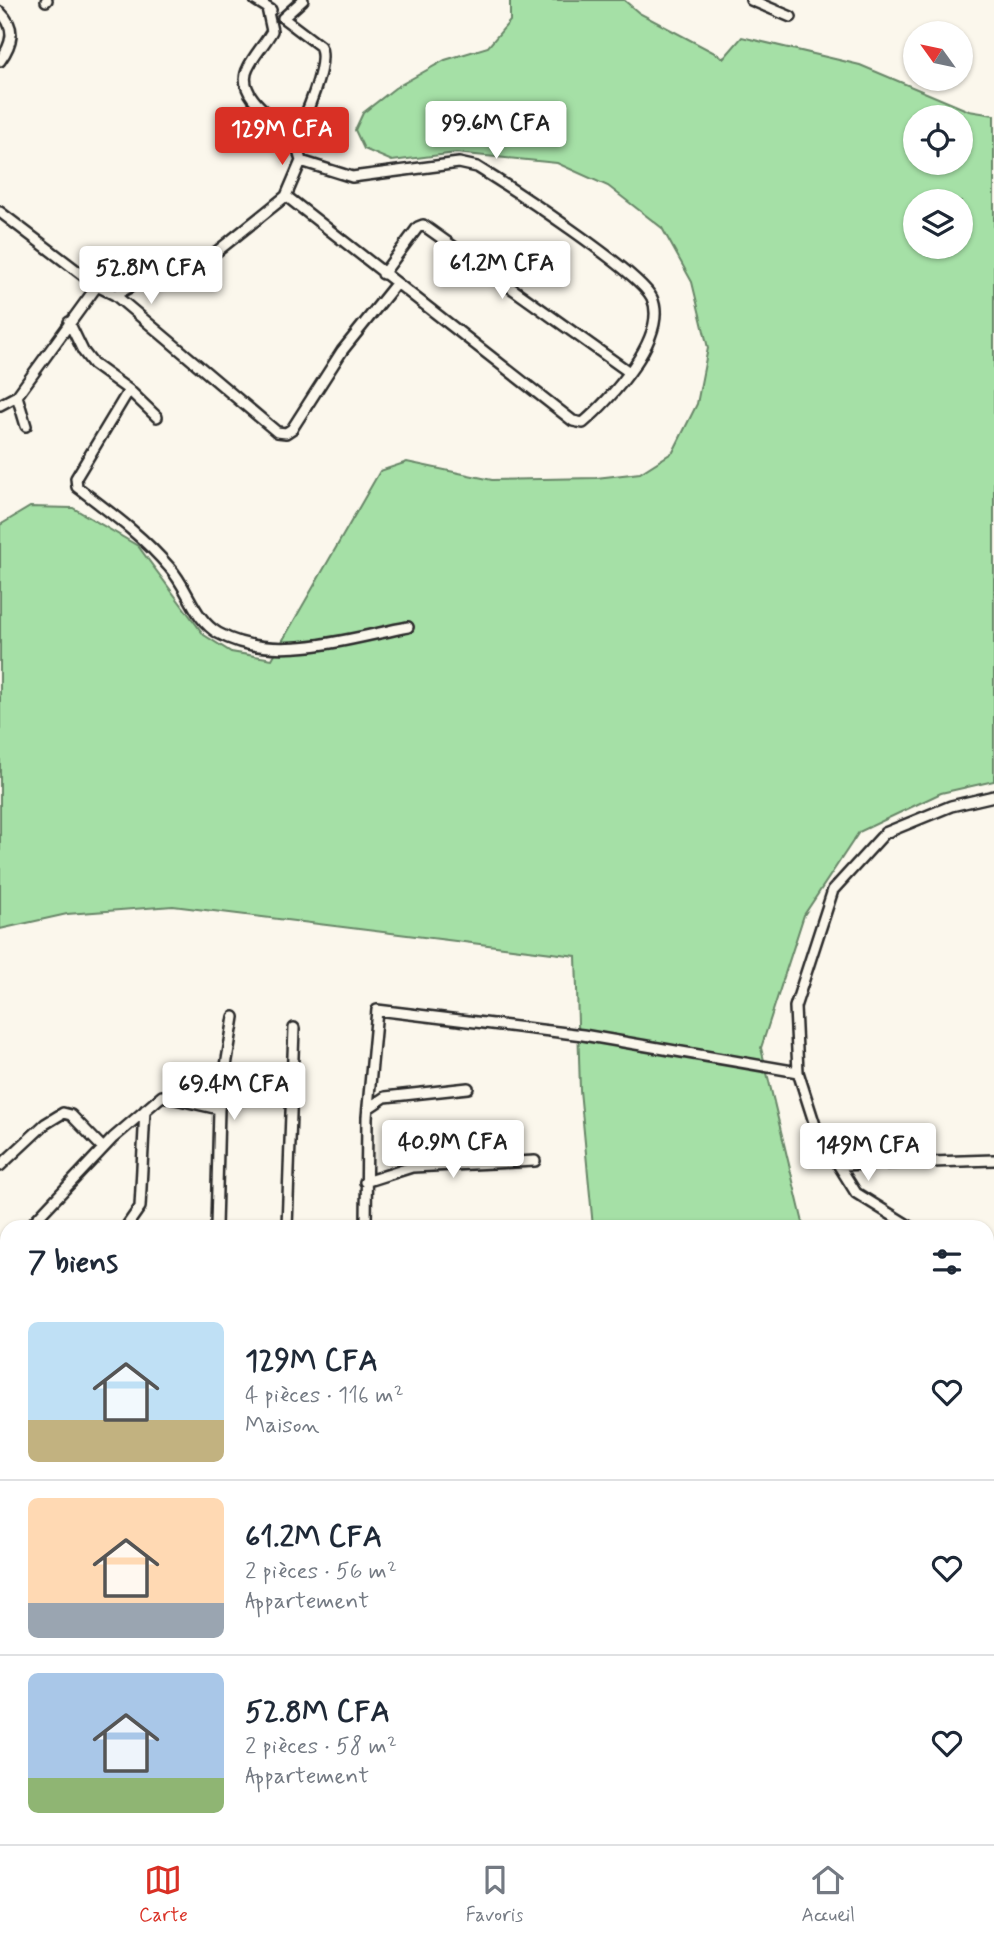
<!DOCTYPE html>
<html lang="fr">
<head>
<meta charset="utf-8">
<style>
	:root { --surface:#fff; --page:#f2f2f3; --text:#1f2937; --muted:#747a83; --line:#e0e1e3; --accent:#d93025 }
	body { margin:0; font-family:Mynerve,sans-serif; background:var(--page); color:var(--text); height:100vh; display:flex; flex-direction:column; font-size:26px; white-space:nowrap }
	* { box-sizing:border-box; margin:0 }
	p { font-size:23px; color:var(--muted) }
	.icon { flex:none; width:38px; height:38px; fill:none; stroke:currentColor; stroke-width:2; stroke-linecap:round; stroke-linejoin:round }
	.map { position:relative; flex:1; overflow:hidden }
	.side { position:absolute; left:0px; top:1220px; width:994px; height:625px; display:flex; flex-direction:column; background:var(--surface); border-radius:21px 21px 0 0; box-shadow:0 2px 5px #0004 }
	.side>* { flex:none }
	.needle { width:46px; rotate:303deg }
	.buttons { position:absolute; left:903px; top:21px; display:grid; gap:14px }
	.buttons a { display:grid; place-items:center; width:70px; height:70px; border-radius:50%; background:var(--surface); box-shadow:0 2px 5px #0004; font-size:35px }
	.price { position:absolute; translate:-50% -60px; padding:0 16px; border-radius:7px; background:#fff; color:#222; font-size:23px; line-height:46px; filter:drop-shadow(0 2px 4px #0008) }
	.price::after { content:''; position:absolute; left:50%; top:42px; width:21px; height:16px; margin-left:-10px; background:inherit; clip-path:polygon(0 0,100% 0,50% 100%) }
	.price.current { background:var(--accent); color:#fff }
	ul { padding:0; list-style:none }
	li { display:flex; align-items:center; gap:21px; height:175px; padding:0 28px }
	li+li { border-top:2px solid var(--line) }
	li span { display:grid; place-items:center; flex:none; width:196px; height:140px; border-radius:10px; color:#555 }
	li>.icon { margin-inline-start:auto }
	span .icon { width:84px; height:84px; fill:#fffc; stroke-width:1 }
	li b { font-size:30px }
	h2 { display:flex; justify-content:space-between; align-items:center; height:84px; padding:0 28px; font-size:30px }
	.tabs { display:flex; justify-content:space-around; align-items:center; height:98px; border-top:2px solid var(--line); background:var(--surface); font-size:19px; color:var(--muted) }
	.tabs a { display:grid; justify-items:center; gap:4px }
	.tabs .current { color:var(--accent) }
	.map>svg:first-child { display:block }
	.green { fill:#a5e0a6; stroke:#688668; stroke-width:2; fill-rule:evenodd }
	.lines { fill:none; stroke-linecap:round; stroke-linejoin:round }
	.street-casing { stroke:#2b2b2b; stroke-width:14 }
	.street { stroke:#fbf7ec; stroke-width:9 }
</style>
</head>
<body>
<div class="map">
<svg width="994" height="1844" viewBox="0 0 994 1844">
	<rect width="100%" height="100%" fill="#fbf7ec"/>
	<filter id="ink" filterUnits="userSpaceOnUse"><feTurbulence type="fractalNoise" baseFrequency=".0143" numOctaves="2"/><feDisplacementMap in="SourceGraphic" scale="14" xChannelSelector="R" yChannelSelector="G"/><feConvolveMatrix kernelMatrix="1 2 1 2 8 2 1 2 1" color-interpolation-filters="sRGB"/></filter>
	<g filter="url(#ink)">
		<path class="green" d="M510 0H624L639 13 724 58 742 37 860 65 969 111 994 115V781L941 793 859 832 804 915 761 1048 804 1227H593L580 1090 576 956 173 906 67 914 0 929V525L30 507 73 508 138 546 204 635 231 652 272 659 380 471 407 462 492 480 596 478 640 473 673 452 697 404 708 348 692 282 662 228 608 186 557 163 456 153 392 161 364 149 355 130 363 113 395 88 445 60 488 47 510 21ZM915 117H961V163H915ZM915 201H961V247H915Z
			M505 1838H797L798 1844H500Z"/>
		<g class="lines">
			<g class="street-casing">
				<path id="street" d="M255 0 271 10
					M751 0 791 17
					M46 1 47 0
					M267 8 272 31C265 44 254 55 248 68 234 95 277 120 294 136
					M0 12C17 28 12 44 0 61
					M286 196 573 421 583 423C610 400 669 336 652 298 640 272 508 186 477 167L459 163 352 177 301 161
					M0 212 97 286 115 295 277 432 286 433 292 429 342 351 395 285
					M383 274 418 227 423 225 629 372
					M115 295 154 274 215 253 286 196 301 161 294 136C305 120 329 63 320 46L283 18 303 0
					M69 322 83 351 93 364 129 390 157 417
					M129 390 76 478 77 487C111 513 143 536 170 568 188 588 194 619 218 633 273 664 350 638 408 627
					M17 396 26 426
					M0 405 17 396 97 286
					M798 1072 795 1007 833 890 885 833 951 806 994 796
					M370 1107 385 1097 468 1088
					M839 1165 994 1160
					M0 1166 45 1124 63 1113 71 1115 103 1148
					M365 1182 412 1167 535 1161
					M29 1227 113 1138 162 1096 219 1109
					M126 1227 140 1207 145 1110
					M216 1227 219 1109 234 1017
					M287 1227 294 1028
					M366 1227 367 1117 377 1010 583 1035 798 1072 822 1147 833 1156 856 1193 911 1227
					M0 1255 7 1249
					M0 1292 7 1299
					M0 1349 7 1343
					M987 1420 994 1430
					M0 1440 7 1434
					M0 1542 7 1535
					M0 1550 7 1558
					M0 1640 7 1634
					M987 1731 994 1732
					M0 1735 7 1729
					M0 1814 7 1822
					M0 1836 7 1829
					M22 1838 28 1844
					M94 1844 101 1838
					M945 1844 946 1838"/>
			</g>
			<use href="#street" class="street"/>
		</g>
	</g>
</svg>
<div class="buttons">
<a><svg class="needle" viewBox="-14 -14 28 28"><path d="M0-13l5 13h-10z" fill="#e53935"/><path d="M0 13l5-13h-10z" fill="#747a83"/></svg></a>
<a><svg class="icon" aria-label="locate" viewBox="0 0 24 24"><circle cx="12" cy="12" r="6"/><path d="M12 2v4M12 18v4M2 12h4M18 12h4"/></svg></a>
<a><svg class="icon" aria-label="layers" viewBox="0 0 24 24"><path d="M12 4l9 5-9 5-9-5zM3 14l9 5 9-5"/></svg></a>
</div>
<b class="price" style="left:496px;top:161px">99.6M CFA</b>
<b class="price current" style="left:282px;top:167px">129M CFA</b>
<b class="price" style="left:502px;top:301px">61.2M CFA</b>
<b class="price" style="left:151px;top:306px">52.8M CFA</b>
<b class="price" style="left:234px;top:1122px">69.4M CFA</b>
<b class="price" style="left:453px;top:1180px">40.9M CFA</b>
<b class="price" style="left:868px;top:1183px">149M CFA</b>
<section class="side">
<h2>7 biens<svg class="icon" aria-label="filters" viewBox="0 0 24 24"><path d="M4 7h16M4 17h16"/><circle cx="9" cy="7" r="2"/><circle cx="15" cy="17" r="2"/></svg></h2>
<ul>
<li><span style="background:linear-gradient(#bfe0f5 70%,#c2b280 0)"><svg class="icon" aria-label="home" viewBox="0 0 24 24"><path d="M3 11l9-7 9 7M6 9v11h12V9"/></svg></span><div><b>129M CFA</b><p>4 pièces · 116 m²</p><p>Maison</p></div><svg class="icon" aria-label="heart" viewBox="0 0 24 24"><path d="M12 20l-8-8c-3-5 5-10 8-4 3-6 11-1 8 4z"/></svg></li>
<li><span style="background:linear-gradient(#ffd9b3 75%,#9aa5b1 0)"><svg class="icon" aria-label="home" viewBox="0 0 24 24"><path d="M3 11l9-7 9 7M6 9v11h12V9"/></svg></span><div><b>61.2M CFA</b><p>2 pièces · 56 m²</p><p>Appartement</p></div><svg class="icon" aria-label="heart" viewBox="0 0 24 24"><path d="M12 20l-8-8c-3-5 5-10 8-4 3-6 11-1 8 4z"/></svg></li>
<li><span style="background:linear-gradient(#a9c7e8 75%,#8fb573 0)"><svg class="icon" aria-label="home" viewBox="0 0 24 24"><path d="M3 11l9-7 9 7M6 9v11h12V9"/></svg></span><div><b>52.8M CFA</b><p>2 pièces · 58 m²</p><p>Appartement</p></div><svg class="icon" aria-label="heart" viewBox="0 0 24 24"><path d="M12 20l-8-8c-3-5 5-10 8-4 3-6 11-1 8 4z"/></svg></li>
</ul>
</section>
</div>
<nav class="tabs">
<a class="current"><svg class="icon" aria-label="map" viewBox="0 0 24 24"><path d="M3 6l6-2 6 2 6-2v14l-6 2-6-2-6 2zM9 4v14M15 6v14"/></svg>Carte</a>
<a><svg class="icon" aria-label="saved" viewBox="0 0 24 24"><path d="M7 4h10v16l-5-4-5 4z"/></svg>Favoris</a>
<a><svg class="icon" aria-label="home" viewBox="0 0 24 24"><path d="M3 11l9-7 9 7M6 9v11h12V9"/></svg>Accueil</a>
</nav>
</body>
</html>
